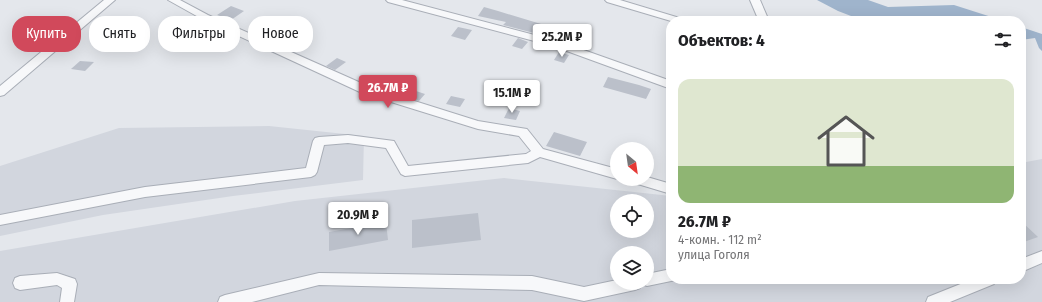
<!DOCTYPE html>
<html lang="ru">
<head>
<meta charset="utf-8">
<style>
	:root { --surface:#fff; --page:#f6f6f6; --text:#202124; --muted:#757577; --line:#e0e0e0; --accent:#d1495b }
	body { margin:0; font-family:"Fira Sans Condensed",sans-serif; background:var(--page); color:var(--text); height:100vh; display:flex; flex-direction:column; font-size:15px; white-space:nowrap }
	* { box-sizing:border-box; margin:0 }
	p { font-size:13px; color:var(--muted) }
	.icon { flex:none; width:22px; height:22px; fill:none; stroke:currentColor; stroke-width:2; stroke-linecap:round; stroke-linejoin:round }
	.map { position:relative; flex:1; overflow:hidden }
	.side { position:absolute; left:666px; top:16px; width:360px; height:268px; display:flex; flex-direction:column; background:var(--surface); border-radius:16px; box-shadow:0 4px 16px #0002 }
	.side>* { flex:none }
	.hud { position:absolute; left:12px; top:16px; width:380px; height:36px; display:flex; gap:8px }
	.needle { width:26px; rotate:151deg }
	.fabs { position:absolute; left:610px; top:142px; display:grid; gap:8px }
	.fabs a { display:grid; place-items:center; width:44px; height:44px; border-radius:50%; background:var(--surface); box-shadow:0 4px 16px #0002; font-size:20px }
	.price { position:absolute; translate:-50% -34px; padding:0 9px; border-radius:4px; background:#fff; color:#222; font-size:13px; line-height:26px; filter:drop-shadow(0 1px 2px #0008) }
	.price::after { content:''; position:absolute; left:50%; top:24px; width:12px; height:9px; margin-left:-6px; background:inherit; clip-path:polygon(0 0,100% 0,50% 100%) }
	.price.active { background:var(--accent); color:#fff }
	ul { padding:0; list-style:none }
	li { display:grid; align-content:center; gap:8px; height:212px; padding:0 12px }
	li+li { border-top:1px solid var(--line) }
	li span { display:grid; place-items:center; height:124px; border-radius:12px; color:#555 }
	li>.icon { margin-inline-start:auto }
	span .icon { width:72px; height:72px; fill:#fffc; stroke-width:1 }
	li b { font-size:17px }
	h2 { display:flex; justify-content:space-between; align-items:center; height:48px; padding:0 12px; font-size:17px }
	.chip { padding:0 14px; border-radius:16px; background:var(--surface); box-shadow:0 4px 16px #0002; font-size:14px; line-height:36px }
	.chip.active { background:var(--accent); color:#fff }
	.map>svg:first-child { display:block }
	.built { fill:#d2d6de; fill-rule:evenodd }
	.water { fill:#9fb4cc }
	.building { fill:#bbc0ca }
	.lines { fill:none; stroke-linecap:round; stroke-linejoin:round }
	.minor-casing { stroke:#a9aeb7; stroke-width:2 }
	.minor { fill:#f7f8fa; fill-rule:evenodd }
</style>
</head>
<body>
<div class="map">
<svg width="1042" height="302" viewBox="0 0 1042 302">
	<rect width="100%" height="100%" fill="#e4e7ec"/>
	<path class="built" d="M269 126 364 136 363 180 233 196 103 215 0 236V166L119 128Z
		M1042 159V302H0V251L295 201 504 178 671 196V279H1021V163ZM617 201H647V231H617ZM617 253H647V283H617Z"/>
	<path class="water" d="M817 0H868L888 7 954 5 1004 21H864L838 11Z
		M1021 27 1042 34V51L1039 48 1035 38 1021 40Z"/>
	<path class="building" d="M231 6 244 11 231 20 217 15Z
		M484 7 498 11 541 24 534 33 503 25 506 22 478 16Z
		M458 27 472 30 465 40 451 36Z
		M558 31 573 35 568 43 553 38Z
		M518 38 528 42 522 49 512 46Z
		M559 52 569 55 564 63 554 60Z
		M337 58 346 62 335 70 326 66Z
		M80 61 94 62 85 71 71 69Z
		M608 77 639 85 651 89 646 99 603 87Z
		M413 90 425 94 419 101 407 97Z
		M451 96 465 99 460 107 446 104Z
		M509 108 520 111 516 120 504 118Z
		M554 132 587 142 580 156 546 146Z
		M478 213 481 240 412 248V220Z
		M1021 221 1038 237 1021 243Z
		M386 222 388 240 329 251V232Z"/>
	<g class="lines">
		<g class="minor-casing">
			<path id="minor" d="M104 0H115L4 95 0 96V86Z
				M168 0H180L208 15 370 87 478 121 527 129 543 149 617 169V179L540 157 528 163 405 176 401 174 386 148 348 143 324 145 317 172 315 175 311 177 145 197 0 225V215L145 187 306 168 313 141 315 138 319 137 348 135 394 141 408 166 526 154 531 151 519 136 478 129 362 93 202 19Z
				M386 0H402L561 42 671 81V89L553 46 388 2Z
				M605 0H620L683 19 685 21H671L607 2Z
				M750 0H760L769 21H759Z
				M647 177 671 184V194L631 182 629 179H647Z
				M1042 251V263L1021 272V259Z
				M671 269V279L676 280 647 286 642 284 640 288 635 290 584 301 532 290 319 285 252 302H218L220 297 225 295 319 273 532 276 584 287 617 280V283H647V274Z
				M57 273 75 279 77 284 74 302H60L62 288 57 285 20 290 15 288 13 283 15 278 20 276Z
				M973 279H996L994 284 950 302H926L928 297Z"/>
		</g>
		<use href="#minor" class="minor"/>
	</g>
</svg>
<div class="fabs">
<a><svg class="needle" viewBox="-14 -14 28 28"><path d="M0-13l5 13h-10z" fill="#e53935"/><path d="M0 13l5-13h-10z" fill="#757577"/></svg></a>
<a><svg class="icon" aria-label="locate" viewBox="0 0 24 24"><circle cx="12" cy="12" r="6"/><path d="M12 2v4M12 18v4M2 12h4M18 12h4"/></svg></a>
<a><svg class="icon" aria-label="layers" viewBox="0 0 24 24"><path d="M12 4l9 5-9 5-9-5zM3 14l9 5 9-5"/></svg></a>
</div>
<b class="price" style="left:562px;top:58px">25.2M ₽</b>
<b class="price active" style="left:388px;top:109px">26.7M ₽</b>
<b class="price" style="left:512px;top:114px">15.1M ₽</b>
<b class="price" style="left:358px;top:236px">20.9M ₽</b>
<div class="hud">
<a class="chip active">Купить</a>
<a class="chip">Снять</a>
<a class="chip">Фильтры</a>
<a class="chip">Новое</a>
</div>
<section class="side">
<h2>Объектов: 4<svg class="icon" aria-label="filters" viewBox="0 0 24 24"><path d="M4 7h16M4 17h16"/><circle cx="9" cy="7" r="2"/><circle cx="15" cy="17" r="2"/></svg></h2>
<ul>
<li><span style="background:linear-gradient(#dfe7d0 70%,#8fb573 0)"><svg class="icon" aria-label="home" viewBox="0 0 24 24"><path d="M3 11l9-7 9 7M6 9v11h12V9"/></svg></span><div><b>26.7M ₽</b><p>4-комн. · 112 m²</p><p>улица Гоголя</p></div></li>
</ul>
</section>
</div>
</body>
</html>
